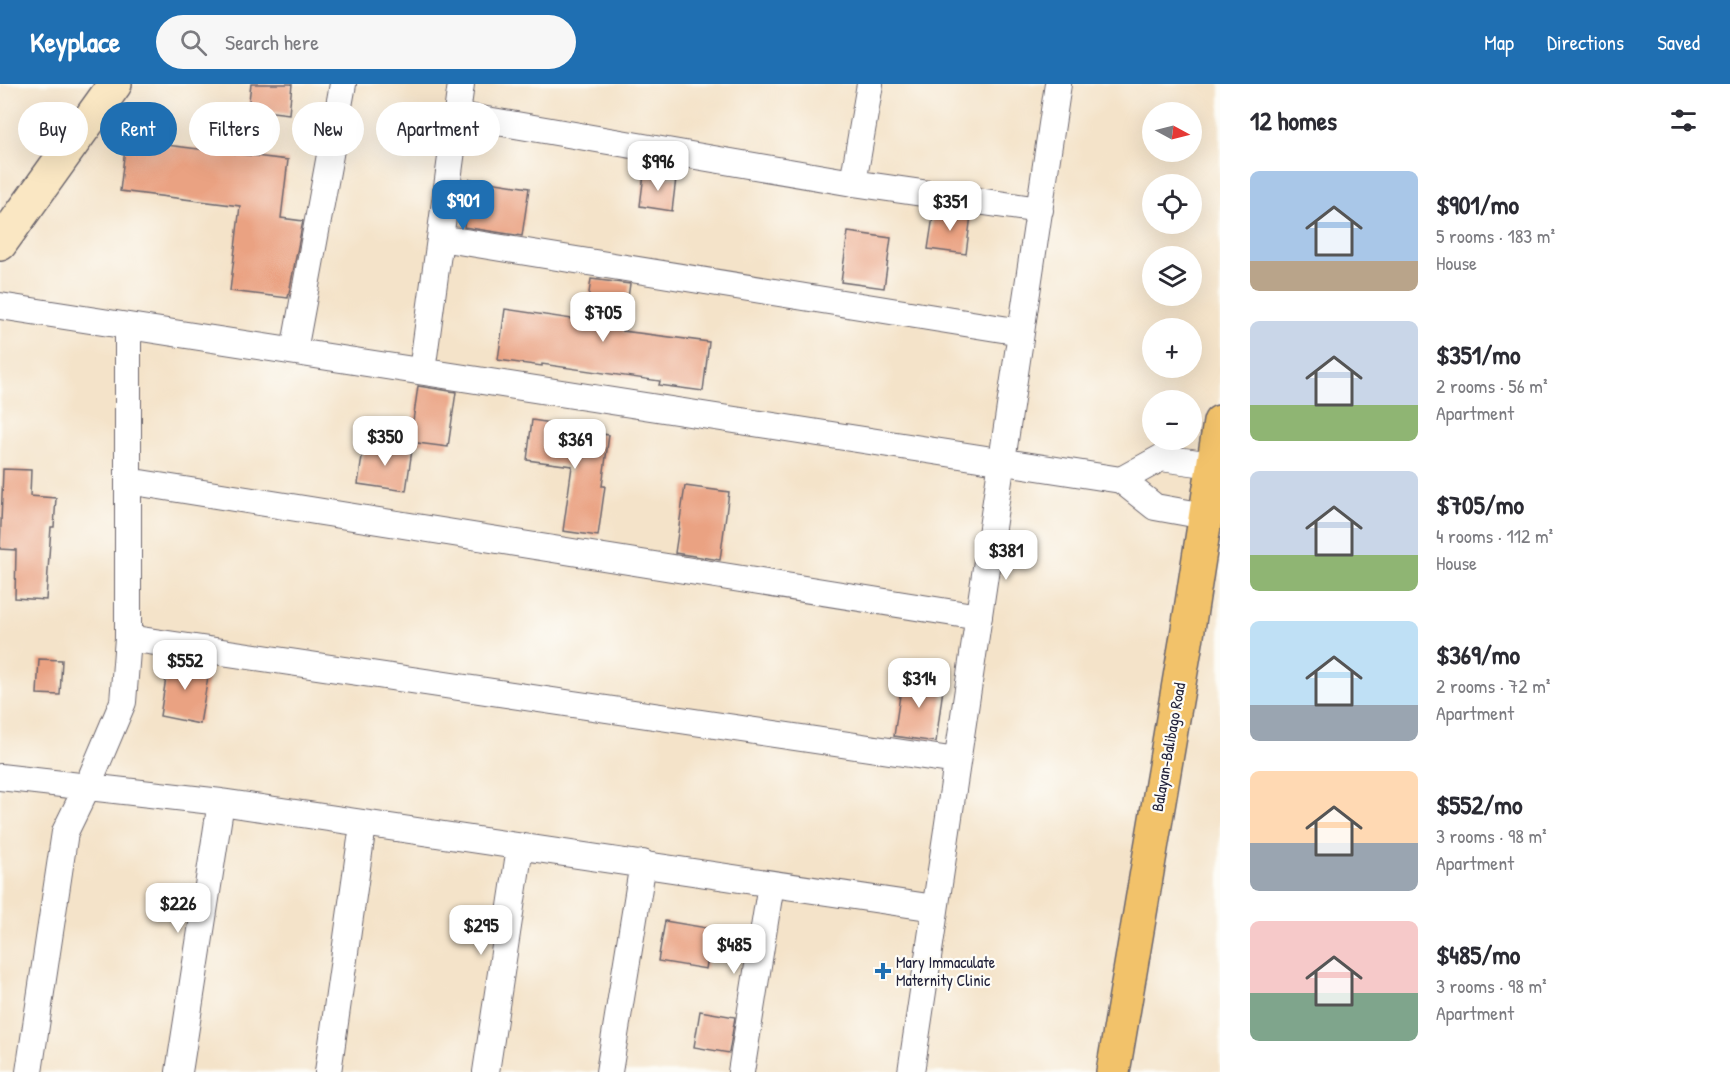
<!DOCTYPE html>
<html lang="en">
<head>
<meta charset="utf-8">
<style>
	:root { --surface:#fff; --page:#f7f7f7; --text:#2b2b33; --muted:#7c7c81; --accent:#1f6fb2 }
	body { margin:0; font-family:"Patrick Hand",sans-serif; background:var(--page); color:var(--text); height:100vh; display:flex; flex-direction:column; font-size:22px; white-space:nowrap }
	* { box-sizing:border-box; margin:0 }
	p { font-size:20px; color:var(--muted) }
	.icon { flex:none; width:33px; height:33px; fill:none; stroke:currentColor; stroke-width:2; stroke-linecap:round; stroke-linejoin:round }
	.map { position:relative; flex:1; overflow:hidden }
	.panel { display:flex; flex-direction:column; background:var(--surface); width:510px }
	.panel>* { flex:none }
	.top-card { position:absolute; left:18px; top:18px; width:570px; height:54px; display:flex; gap:12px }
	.needle { width:39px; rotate:97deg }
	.controls { position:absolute; left:1142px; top:18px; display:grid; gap:12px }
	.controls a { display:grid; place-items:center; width:60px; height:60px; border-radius:50%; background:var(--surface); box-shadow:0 6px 24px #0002; font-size:30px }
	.price { position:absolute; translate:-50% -51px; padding:0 14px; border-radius:12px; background:#fff; color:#222; font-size:20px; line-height:39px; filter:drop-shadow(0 2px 3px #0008) }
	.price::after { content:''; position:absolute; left:50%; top:36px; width:18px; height:14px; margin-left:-9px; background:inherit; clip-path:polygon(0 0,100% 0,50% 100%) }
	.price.on { background:var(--accent); color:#fff }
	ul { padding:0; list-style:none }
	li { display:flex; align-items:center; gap:18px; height:150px; padding:0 30px }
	li span { display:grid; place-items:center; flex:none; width:168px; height:120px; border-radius:9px; color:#555 }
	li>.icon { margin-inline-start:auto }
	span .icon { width:72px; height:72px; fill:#fffc; stroke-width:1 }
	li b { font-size:26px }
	h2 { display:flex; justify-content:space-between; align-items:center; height:72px; padding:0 30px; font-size:26px }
	.chip { padding:0 21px; border-radius:27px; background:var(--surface); box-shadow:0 6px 24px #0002; font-size:21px; line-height:54px }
	.chip.on { background:var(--accent); color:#fff }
	header { display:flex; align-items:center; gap:36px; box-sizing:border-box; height:84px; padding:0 30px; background:var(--accent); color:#fff }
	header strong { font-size:28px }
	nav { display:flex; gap:33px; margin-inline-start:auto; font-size:21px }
	.search { width:420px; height:54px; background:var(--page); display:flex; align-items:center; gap:15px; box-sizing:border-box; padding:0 21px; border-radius:33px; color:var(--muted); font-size:22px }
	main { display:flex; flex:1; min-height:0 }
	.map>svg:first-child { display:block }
	.building { fill:#eaa282 }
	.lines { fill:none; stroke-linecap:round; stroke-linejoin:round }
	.street-casing { stroke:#6c666d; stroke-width:28 }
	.secondary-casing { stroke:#6c666d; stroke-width:36 }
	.primary-casing { stroke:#6c666d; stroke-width:36 }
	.street { stroke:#fff; stroke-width:26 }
	.secondary { stroke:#fae7c3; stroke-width:33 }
	.primary { stroke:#f2c26a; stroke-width:33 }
	.poi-dot { fill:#1f6fb2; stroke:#fdfcf7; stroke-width:2 }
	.labels { text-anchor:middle; stroke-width:4.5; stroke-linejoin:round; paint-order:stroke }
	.street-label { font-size:16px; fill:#22223b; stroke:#fdfcf7 }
	.poi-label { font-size:16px; fill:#22223b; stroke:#fdfcf7; text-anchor:start }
</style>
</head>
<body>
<header>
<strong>Keyplace</strong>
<div class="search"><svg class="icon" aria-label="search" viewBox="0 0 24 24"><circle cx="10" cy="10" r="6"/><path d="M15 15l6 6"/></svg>Search here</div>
<nav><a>Map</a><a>Directions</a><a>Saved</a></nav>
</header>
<main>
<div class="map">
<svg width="1220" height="988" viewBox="0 0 1220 988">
	<rect width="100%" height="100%" fill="#fdfcf7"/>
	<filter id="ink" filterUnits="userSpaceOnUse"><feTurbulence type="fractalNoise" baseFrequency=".0167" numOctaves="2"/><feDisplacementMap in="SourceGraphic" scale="12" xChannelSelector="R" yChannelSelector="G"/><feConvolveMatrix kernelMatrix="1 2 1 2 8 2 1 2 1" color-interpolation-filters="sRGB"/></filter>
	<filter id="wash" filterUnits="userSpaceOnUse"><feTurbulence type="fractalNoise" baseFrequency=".008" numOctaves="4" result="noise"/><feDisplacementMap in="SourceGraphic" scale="24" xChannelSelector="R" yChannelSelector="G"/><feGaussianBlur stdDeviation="1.35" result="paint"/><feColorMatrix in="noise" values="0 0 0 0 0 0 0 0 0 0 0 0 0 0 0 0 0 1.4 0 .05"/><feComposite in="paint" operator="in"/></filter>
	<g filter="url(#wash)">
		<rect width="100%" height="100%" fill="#f4e3c9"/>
		<g id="blocks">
			<path class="building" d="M251 0H292L289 30 248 25Z
				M126 56 288 76 281 134 303 137 288 214 230 207 240 122 120 107Z
				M644 90 676 94 672 127 640 122Z
				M470 95 529 104 522 152 464 143Z
				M934 126 971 131 966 170 928 165Z
				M848 148 891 154 884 204 841 198Z
				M591 195 630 200 623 247 709 258 703 307 659 301 660 297 542 280V282L498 276 505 225 585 237Z
				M418 302 456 308 448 363 410 358Z
				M532 336 571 342 570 346 609 351 602 402H605L598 452 563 447 572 382 527 376Z
				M364 359 412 366 406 407 358 400Z
				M3 385 31 386 30 412 56 414 54 443H51L46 516 15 514 16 466 0 465Z
				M685 402 729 408 720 476 675 469Z
				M39 575 62 576 60 611 37 610Z
				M169 575 210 581 200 640 160 632Z
				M903 591 944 597 936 658 894 652Z
				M665 837 713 845 706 885 658 877Z
				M700 927 735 933 729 969 694 963Z"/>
		</g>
	</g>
	<g filter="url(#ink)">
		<use href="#blocks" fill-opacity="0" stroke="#6c666d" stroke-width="1.5"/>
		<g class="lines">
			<g class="street-casing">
				<path id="street" d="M457 31 853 99 1040 126
					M853 99 870 0
					M440 154 1021 248
					M0 222 1121 396 1155 423 1205 432
					M294 267 343 0
					M422 287 461 0
					M1121 396 1161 374 1213 381
					M128 397 979 533
					M128 554 957 677
					M0 693 221 718 935 824
					M29 988 65 748 87 703 123 618 128 554V242
					M179 988 221 718
					M328 988 363 741
					M486 988 520 763
					M609 988 643 779
					M741 988 771 800
					M911 988 1058 0"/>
			</g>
			<g class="secondary-casing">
				<path id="secondary" d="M0 160 115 0"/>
			</g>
			<g class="primary-casing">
				<path id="primary" d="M1113 988 1186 558 1220 338"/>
			</g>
			<use href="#street" class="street"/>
			<use href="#secondary" class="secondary"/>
			<use href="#primary" class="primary"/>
		</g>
	</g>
	<path class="poi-dot" d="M880 878h6v6h6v6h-6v6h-6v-6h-6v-6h6z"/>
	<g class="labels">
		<g class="street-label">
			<text transform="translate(1168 663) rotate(-80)" y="6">Balayan-Balibago Road</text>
		</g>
		<g class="poi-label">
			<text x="896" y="884">Mary Immaculate<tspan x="896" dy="18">Maternity Clinic</tspan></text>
		</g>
	</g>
</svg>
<div class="controls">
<a><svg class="needle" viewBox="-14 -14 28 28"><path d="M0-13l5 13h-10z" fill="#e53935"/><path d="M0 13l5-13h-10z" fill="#7c7c81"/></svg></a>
<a><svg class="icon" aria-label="locate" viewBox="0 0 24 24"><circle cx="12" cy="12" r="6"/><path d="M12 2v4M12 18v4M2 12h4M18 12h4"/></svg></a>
<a><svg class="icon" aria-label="layers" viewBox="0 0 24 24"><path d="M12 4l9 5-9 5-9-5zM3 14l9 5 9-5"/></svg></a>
<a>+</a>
<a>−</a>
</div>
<b class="price" style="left:658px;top:108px">$996</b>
<b class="price on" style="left:463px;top:147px">$901</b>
<b class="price" style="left:950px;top:148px">$351</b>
<b class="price" style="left:603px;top:259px">$705</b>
<b class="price" style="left:385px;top:383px">$350</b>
<b class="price" style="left:575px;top:386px">$369</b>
<b class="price" style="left:1006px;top:497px">$381</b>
<b class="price" style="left:185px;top:607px">$552</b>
<b class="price" style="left:919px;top:625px">$314</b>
<b class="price" style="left:178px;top:850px">$226</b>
<b class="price" style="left:481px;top:872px">$295</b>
<b class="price" style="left:734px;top:891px">$485</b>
<div class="top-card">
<a class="chip">Buy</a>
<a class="chip on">Rent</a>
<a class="chip">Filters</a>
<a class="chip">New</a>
<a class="chip">Apartment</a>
</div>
</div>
<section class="panel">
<h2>12 homes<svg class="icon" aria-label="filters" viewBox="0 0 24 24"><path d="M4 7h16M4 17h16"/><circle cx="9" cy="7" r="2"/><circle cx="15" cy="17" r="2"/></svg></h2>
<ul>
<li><span style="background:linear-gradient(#a9c7e8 75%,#b9a48a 0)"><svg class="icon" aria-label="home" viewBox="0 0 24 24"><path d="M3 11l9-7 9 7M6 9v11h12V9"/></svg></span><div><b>$901/mo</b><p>5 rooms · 183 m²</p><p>House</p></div></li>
<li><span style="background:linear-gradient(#c9d6e8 70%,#8fb573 0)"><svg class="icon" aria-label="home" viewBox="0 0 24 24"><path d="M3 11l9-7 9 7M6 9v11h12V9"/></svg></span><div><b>$351/mo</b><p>2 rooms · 56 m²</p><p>Apartment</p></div></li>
<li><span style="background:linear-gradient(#c9d6e8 70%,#8fb573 0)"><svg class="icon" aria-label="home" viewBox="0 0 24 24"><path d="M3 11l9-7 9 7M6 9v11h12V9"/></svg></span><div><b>$705/mo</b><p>4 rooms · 112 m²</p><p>House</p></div></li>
<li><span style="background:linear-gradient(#bfe0f5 70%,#9aa5b1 0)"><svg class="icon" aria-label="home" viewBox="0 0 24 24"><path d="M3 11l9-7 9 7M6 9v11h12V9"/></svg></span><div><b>$369/mo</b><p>2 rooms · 72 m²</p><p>Apartment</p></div></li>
<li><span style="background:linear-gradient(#ffd9b3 60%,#9aa5b1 0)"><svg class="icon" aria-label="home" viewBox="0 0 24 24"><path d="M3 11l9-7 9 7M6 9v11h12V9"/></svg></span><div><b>$552/mo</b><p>3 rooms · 98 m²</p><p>Apartment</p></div></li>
<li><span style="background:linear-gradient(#f6c9c9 60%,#7fa58c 0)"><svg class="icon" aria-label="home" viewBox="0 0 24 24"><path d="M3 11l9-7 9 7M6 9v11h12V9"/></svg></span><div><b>$485/mo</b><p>3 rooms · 98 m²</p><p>Apartment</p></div></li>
</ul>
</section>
</main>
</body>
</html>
